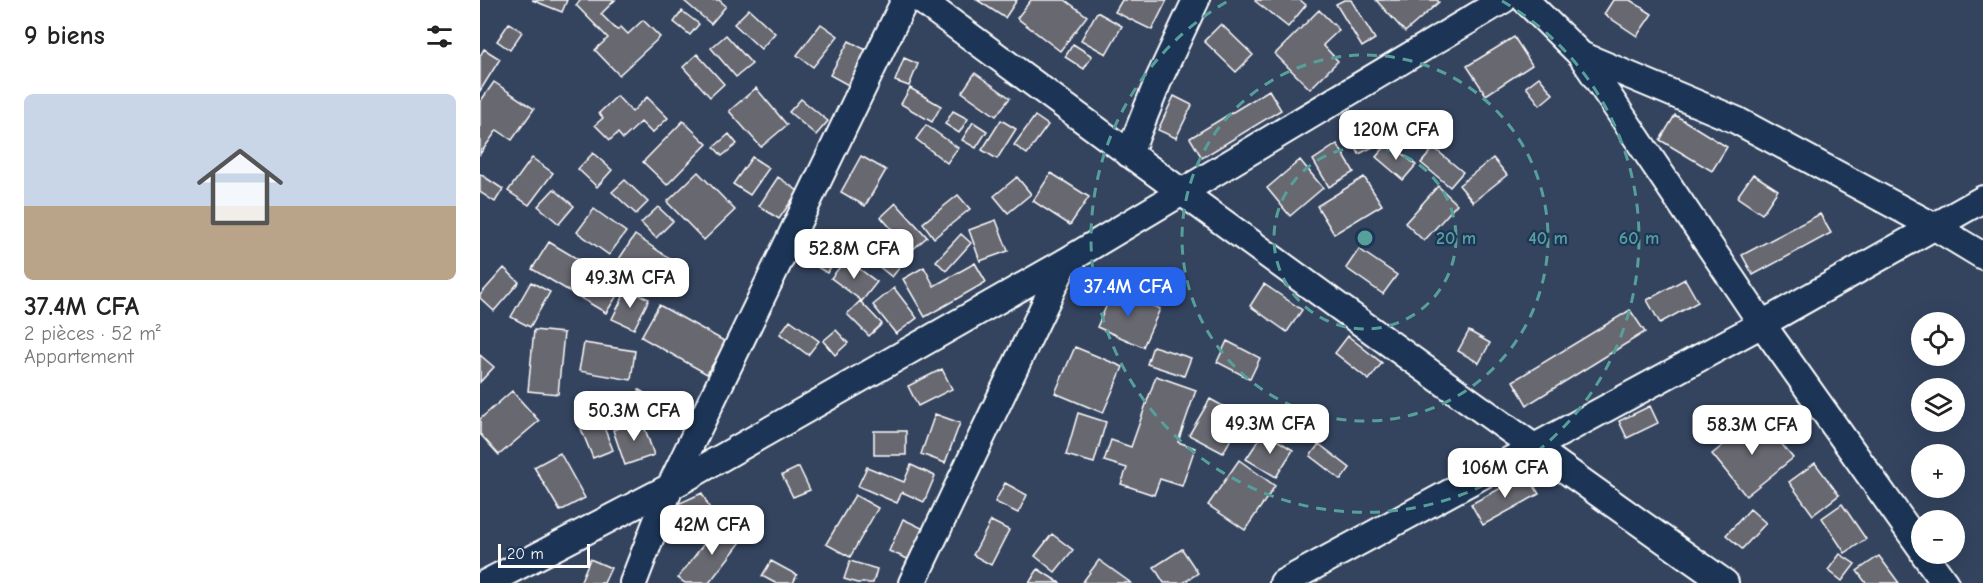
<!DOCTYPE html>
<html lang="fr">
<head>
<meta charset="utf-8">
<style>
	:root { --surface:#fff; --page:#f6f6f6; --text:#222; --muted:#767676; --accent:#2563eb }
	body { margin:0; font-family:"Comic Neue",sans-serif; background:var(--page); color:var(--text); height:100vh; display:flex; flex-direction:column; font-size:22px; white-space:nowrap }
	* { box-sizing:border-box; margin:0 }
	p { font-size:20px; color:var(--muted) }
	.icon { flex:none; width:33px; height:33px; fill:none; stroke:currentColor; stroke-width:2; stroke-linecap:round; stroke-linejoin:round }
	.map { position:relative; flex:1; overflow:hidden }
	.sheet { display:flex; flex-direction:column; background:var(--surface); width:480px }
	.sheet>* { flex:none }
	.tools { position:absolute; left:1431px; top:312px; display:grid; gap:12px }
	.tools a { display:grid; place-items:center; width:54px; height:54px; border-radius:50%; background:var(--surface); box-shadow:0 6px 24px #0002; font-size:30px }
	.scale { position:absolute; left:18px; bottom:15px; width:92px; box-sizing:border-box; padding-left:6px; border:3px solid #fff; border-top:0; font-size:16px; line-height:21px; white-space:nowrap; color:#fff; -webkit-text-stroke:4px #1d3557; paint-order:stroke }
	.price { position:absolute; translate:-50% -51px; padding:0 14px; border-radius:12px; background:#fff; color:#222; font-size:20px; line-height:39px; filter:drop-shadow(0 2px 3px #0008) }
	.price::after { content:''; position:absolute; left:50%; top:36px; width:18px; height:14px; margin-left:-9px; background:inherit; clip-path:polygon(0 0,100% 0,50% 100%) }
	.price.on { background:var(--accent); color:#fff }
	ul { padding:0; list-style:none }
	li { display:grid; align-content:center; gap:12px; height:318px; padding:0 24px }
	li span { display:grid; place-items:center; height:186px; border-radius:9px; color:#555 }
	li>.icon { margin-inline-start:auto }
	span .icon { width:108px; height:108px; fill:#fffc; stroke-width:1 }
	li b { font-size:26px }
	h2 { display:flex; justify-content:space-between; align-items:center; height:72px; padding:0 24px; font-size:26px }
	main { display:flex; flex:1; min-height:0 }
	.map>svg:first-child { display:block }
	.building { fill:#686771; stroke:#fff; stroke-width:1.5 }
	.lines { fill:none; stroke-linecap:round; stroke-linejoin:round }
	.street-casing { stroke:#fff; stroke-width:30 }
	.street { stroke:#1d3557; stroke-width:26 }
	.ring { fill:none; stroke:#579f9a; stroke-width:3; stroke-dasharray:10 8 }
	.centre { fill:#579f9a; stroke:#1d3557; stroke-width:3 }
	.ring-label { font-size:18px; text-anchor:middle; font-weight:bold; fill:#579f9a; stroke:#1d3557; stroke-width:4.5; stroke-linejoin:round; paint-order:stroke }
</style>
</head>
<body>
<main>
<section class="sheet">
<h2>9 biens<svg class="icon" aria-label="filters" viewBox="0 0 24 24"><path d="M4 7h16M4 17h16"/><circle cx="9" cy="7" r="2"/><circle cx="15" cy="17" r="2"/></svg></h2>
<ul>
<li><span style="background:linear-gradient(#c9d6e8 60%,#b9a48a 0)"><svg class="icon" aria-label="home" viewBox="0 0 24 24"><path d="M3 11l9-7 9 7M6 9v11h12V9"/></svg></span><div><b>37.4M CFA</b><p>2 pièces · 52 m²</p><p>Appartement</p></div></li>
</ul>
</section>
<div class="map">
<svg width="1503" height="583" viewBox="0 0 1503 583">
	<rect width="100%" height="100%" fill="#34445f"/>
	<filter id="ink" filterUnits="userSpaceOnUse"><feTurbulence type="fractalNoise" baseFrequency=".0167" numOctaves="2"/><feDisplacementMap in="SourceGraphic" scale="12" xChannelSelector="R" yChannelSelector="G"/><feConvolveMatrix kernelMatrix="1 2 1 2 8 2 1 2 1" color-interpolation-filters="sRGB"/></filter>
	<g filter="url(#ink)">
		<path class="building" d="M52 0H87L82 12Z
			M101 0H135L121 14 137 30 141 27 148 34 163 20 180 37 139 75 115 50 128 38 96 5Z
			M203 0H239L246 6 231 24Z
			M497 0H537L525 18Z
			M551 0H585L607 16 580 51 537 18Z
			M642 0H687L672 30 635 12Z
			M776 0H820L826 5 808 27 775 1Z
			M864 0H871L895 39 882 47 856 4Z
			M896 0H957L959 2 925 32Z
			M1133 0H1150L1172 14 1157 36 1124 14Z
			M269 9 295 33 281 49 254 24Z
			M839 10 859 30 843 45 858 61 830 89 795 54Z
			M202 11 219 24 210 35 194 22Z
			M617 12 642 26 626 54 601 40Z
			M29 23 42 32 30 50 17 41Z
			M341 24 358 36 333 67 317 55Z
			M741 24 773 55 756 72 724 41Z
			M246 35 272 64 256 77 231 48Z
			M1034 37 1052 65 1006 95 987 66Z
			M369 41 390 52 370 86 350 75Z
			M593 44 612 56 604 69 585 57Z
			M4 49 20 59 0 91V56Z
			M217 54 244 84 230 97 203 67Z
			M424 58 438 64 429 86 415 81Z
			M495 73 530 98 516 116 482 92Z
			M1059 77 1073 94 1060 105 1046 87Z
			M14 82 54 109 32 140 17 130 0 154V102Z
			M276 88 307 125 281 147 249 111Z
			M430 88 461 106 452 122 421 104Z
			M789 90 801 110 722 158 710 138Z
			M137 96 152 112 167 97 188 118 172 133 161 122 143 139 138 133 130 140 115 125 123 118 119 113Z
			M694 96 712 105 696 138 678 130Z
			M321 99 348 121 336 135 309 112Z
			M473 111 488 119 479 133 465 124Z
			M1195 115 1247 147 1232 171 1180 140Z
			M555 116 568 125 547 154 534 145Z
			M521 120 536 129 517 159 502 150Z
			M203 121 227 144 187 185 163 162Z
			M493 122 507 131 496 148 482 140Z
			M446 125 478 148 467 163 436 139Z
			M888 129 897 145 879 154 871 138Z
			M249 134 257 144 242 156 234 147Z
			M909 142 936 165 923 180 896 157Z
			M857 144 874 172 849 187 833 160Z
			M954 148 983 172 970 187 941 163Z
			M113 153 132 170 117 187 98 169Z
			M381 156 406 170 385 206 361 192Z
			M272 157 289 168 270 195 253 184Z
			M52 158 73 173 49 205 28 191Z
			M1013 158 1027 175 993 202 979 185Z
			M820 160 843 188 810 216 787 188Z
			M218 172 255 210 224 240 187 202Z
			M571 173 609 197 590 225 553 201Z
			M0 174 23 189 15 202 0 192Z
			M1273 174 1298 190 1282 214 1257 197Z
			M298 177 318 191 299 219 279 206Z
			M537 177 551 194 528 213 514 196Z
			M884 177 902 205 854 234 837 206Z
			M145 180 168 202 156 214 132 192Z
			M958 186 977 204 944 241 925 223Z
			M74 189 94 206 79 224 58 206Z
			M478 195 490 209 454 238 443 223Z
			M416 203 447 237 431 251 401 217Z
			M178 207 193 221 176 238 161 223Z
			M114 209 146 232 129 255 97 232Z
			M1340 214 1351 233 1273 275 1262 255Z
			M516 220 528 251 500 261 489 230Z
			M481 234 491 243 466 271 456 261Z
			M155 235 199 265 183 289 139 259Z
			M346 235 364 247 347 273 329 262Z
			M69 242 143 286 126 313 52 269Z
			M405 246 424 262 412 277 392 261Z
			M879 249 917 275 903 294 866 268Z
			M366 259 397 282 382 301 351 278Z
			M495 263 506 282 445 317 423 279 444 267 454 286Z
			M24 268 39 282 14 311 0 298V295Z
			M1205 279 1218 302 1180 323 1167 300Z
			M51 282 70 292 50 327 31 317Z
			M784 284 822 310 807 332 770 306Z
			M414 288 437 318 416 334 393 305Z
			M147 289 169 299 154 329 132 319Z
			M634 289 680 309 663 347 617 327Z
			M380 301 402 324 389 336 367 314Z
			M179 305 246 342 227 374 161 337Z
			M1150 310 1165 332 1047 405 1033 381Z
			M310 320 339 341 328 355 300 334Z
			M54 330 84 333 78 394 48 391Z
			M356 330 368 343 355 355 343 341Z
			M989 331 1010 343 999 363 978 351Z
			M868 336 902 363 889 380 855 353Z
			M747 341 780 358 770 379 737 362Z
			M104 343 155 351 151 380 99 371Z
			M673 346 711 358 704 376 667 364Z
			M595 347 643 367 623 413 575 393Z
			M0 355 14 367 0 382Z
			M462 369 472 389 438 406 428 386Z
			M676 376 716 390 698 442 715 448 702 486 680 479 674 495 641 484 647 468 624 461 631 440 651 447Z
			M159 390 188 407 180 421 151 404Z
			M32 391 59 421 19 455 0 434V419Z
			M730 399 763 417 743 453 709 435Z
			M1170 406 1178 423 1147 438 1139 421Z
			M598 413 626 422 614 463 586 455Z
			M455 414 480 423 465 463 441 454Z
			M119 415 133 450 113 458 99 424Z
			M1279 416 1313 458 1266 496 1232 454Z
			M162 420 174 455 145 465 133 430Z
			M394 431H426V455H394Z
			M784 432 813 450 796 477 766 459Z
			M839 444 870 468 861 480 830 456Z
			M80 453 105 498 80 511 54 467Z
			M759 460 795 486 765 530 728 505Z
			M1335 463 1359 495 1333 515 1309 482Z
			M431 465 455 476 444 502 422 492 417 503 378 486 387 467 424 482Z
			M319 467 330 490 313 497 302 475Z
			M1047 474 1059 494 1003 525 991 504Z
			M525 483 547 495 538 513 515 502Z
			M222 493 234 517 210 528 198 504Z
			M375 495 398 508 370 557 346 544Z
			M1362 504 1386 539 1365 553 1342 518Z
			M1270 509 1286 523 1262 549 1246 535Z
			M423 519 444 529 430 560 409 551Z
			M241 521 264 538 229 583H205L198 578Z
			M511 521 529 530 511 565 493 555Z
			M572 534 593 550 575 572 555 556Z
			M702 549 718 573 703 583H684L674 567Z
			M1360 554 1375 564 1362 581 1348 570Z
			M1399 556 1419 583H1386L1377 571Z
			M110 559 131 568 124 583H100Z
			M619 560 651 583H602Z
			M291 561 317 575 313 583H295L282 576Z
			M370 561 397 569 393 583H377L364 579Z
			M558 569 580 583H549Z"/>
		<g class="lines">
			<g class="street-casing">
				<path id="street" d="M441 0C707 197 974 392 1245 583
					M1045 0 1101 55 1282 324 1442 549
					M1101 55 1256 120 1455 227 1503 256
					M649 154 679 79 716 0
					M1444 554 1465 583
					M6 583 190 487 585 262 1023 0
					M153 583 190 487 425 0
					M432 583 585 262
					M803 583 1282 324 1503 199"/>
			</g>
			<use href="#street" class="street"/>
		</g>
	</g>
	<g class="ring">
		<circle cx="885" cy="238" r="91"/>
		<circle cx="885" cy="238" r="183"/>
		<path d="M1022 1A274 274 0 1 1 748 1"/>
	</g>
	<circle cx="885" cy="238" r="9" class="centre"/>
	<g class="ring-label">
		<text x="976" y="244">20 m</text>
		<text x="1068" y="244">40 m</text>
		<text x="1159" y="244">60 m</text>
	</g>
</svg>
<div class="tools">
<a><svg class="icon" aria-label="locate" viewBox="0 0 24 24"><circle cx="12" cy="12" r="6"/><path d="M12 2v4M12 18v4M2 12h4M18 12h4"/></svg></a>
<a><svg class="icon" aria-label="layers" viewBox="0 0 24 24"><path d="M12 4l9 5-9 5-9-5zM3 14l9 5 9-5"/></svg></a>
<a>+</a>
<a>−</a>
</div>
<div class="scale">20 m</div>
<b class="price" style="left:916px;top:161px">120M CFA</b>
<b class="price" style="left:374px;top:280px">52.8M CFA</b>
<b class="price" style="left:150px;top:309px">49.3M CFA</b>
<b class="price on" style="left:648px;top:318px">37.4M CFA</b>
<b class="price" style="left:154px;top:442px">50.3M CFA</b>
<b class="price" style="left:790px;top:455px">49.3M CFA</b>
<b class="price" style="left:1272px;top:456px">58.3M CFA</b>
<b class="price" style="left:1025px;top:499px">106M CFA</b>
<b class="price" style="left:232px;top:556px">42M CFA</b>
</div>
</main>
</body>
</html>
